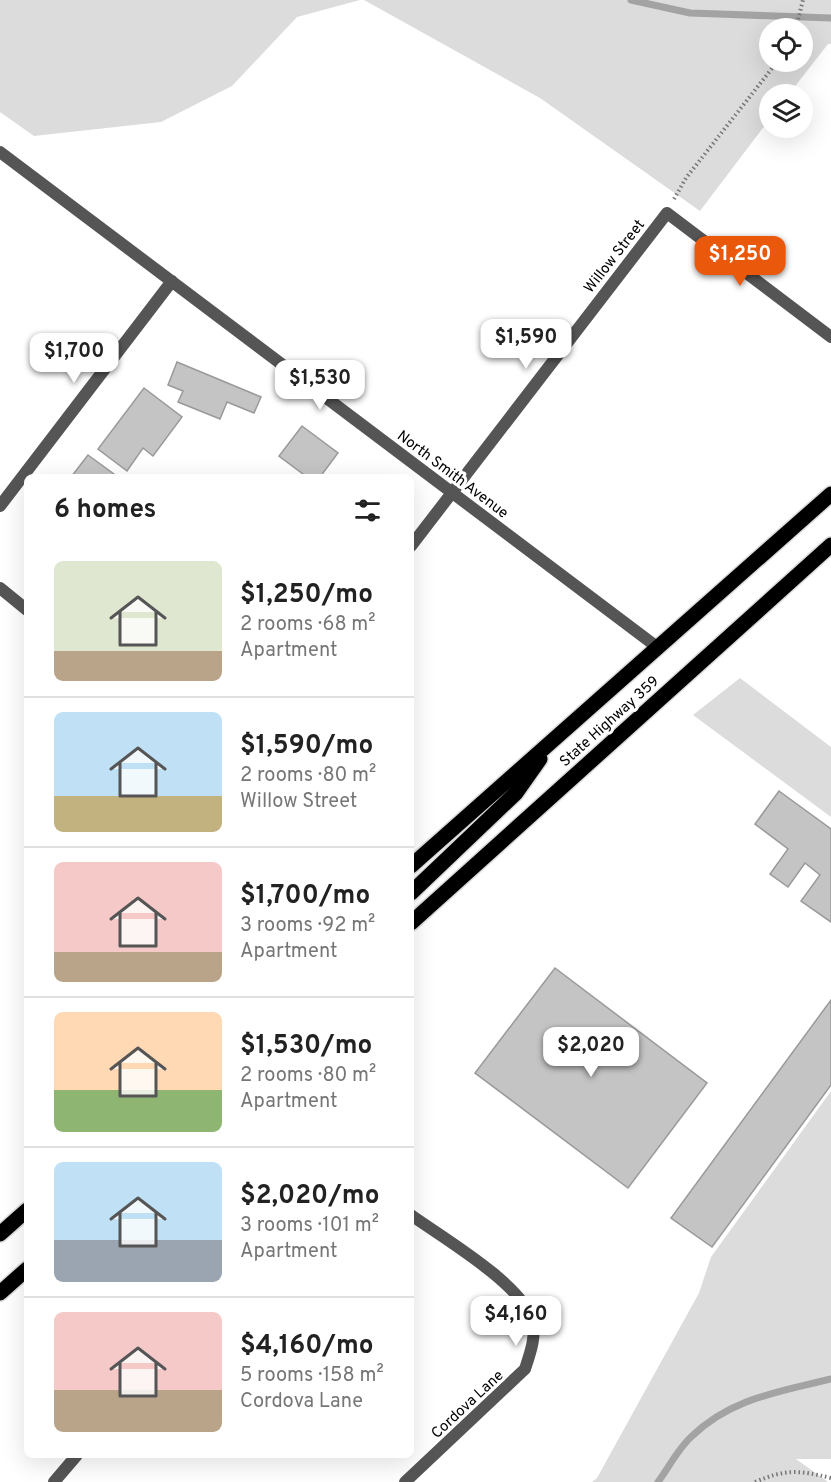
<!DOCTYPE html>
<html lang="en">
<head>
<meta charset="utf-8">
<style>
	:root { --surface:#fff; --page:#f6f6f6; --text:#222; --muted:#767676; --line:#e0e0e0; --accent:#ea580c }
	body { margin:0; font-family:Overpass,sans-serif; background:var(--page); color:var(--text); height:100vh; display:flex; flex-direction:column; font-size:22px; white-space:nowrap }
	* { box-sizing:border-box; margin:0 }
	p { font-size:20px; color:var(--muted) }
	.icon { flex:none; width:33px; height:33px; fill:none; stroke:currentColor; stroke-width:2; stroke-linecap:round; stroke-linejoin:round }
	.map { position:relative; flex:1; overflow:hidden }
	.panel { position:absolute; left:24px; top:474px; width:390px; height:984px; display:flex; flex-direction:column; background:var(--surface); border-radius:9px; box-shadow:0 6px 24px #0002 }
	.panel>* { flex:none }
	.controls { position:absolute; left:759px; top:18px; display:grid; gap:12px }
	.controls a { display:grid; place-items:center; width:54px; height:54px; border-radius:50%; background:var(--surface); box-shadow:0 6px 24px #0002; font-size:30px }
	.price { position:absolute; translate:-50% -51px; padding:0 14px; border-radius:12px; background:#fff; color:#222; font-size:20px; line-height:39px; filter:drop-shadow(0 2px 3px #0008) }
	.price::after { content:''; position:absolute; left:50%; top:36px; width:18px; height:14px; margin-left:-9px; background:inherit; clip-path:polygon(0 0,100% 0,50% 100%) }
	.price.current { background:var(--accent); color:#fff }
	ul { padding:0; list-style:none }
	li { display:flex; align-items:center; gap:18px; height:150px; padding:0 30px }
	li+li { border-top:2px solid var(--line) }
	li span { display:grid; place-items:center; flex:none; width:168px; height:120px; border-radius:9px; color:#555 }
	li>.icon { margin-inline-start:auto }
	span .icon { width:72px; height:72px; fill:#fffc; stroke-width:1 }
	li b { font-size:26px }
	h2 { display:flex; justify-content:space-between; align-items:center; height:72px; padding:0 30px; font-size:26px }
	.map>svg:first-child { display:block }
	.green { fill:#dcdcdc; fill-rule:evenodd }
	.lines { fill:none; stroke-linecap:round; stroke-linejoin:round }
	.stream { stroke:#a3a3a3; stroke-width:7 }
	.building { fill:#c4c4c4; stroke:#999; stroke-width:1.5 }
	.primary-casing { stroke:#dbdbdb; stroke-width:18 }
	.path { stroke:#777; stroke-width:4; stroke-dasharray:1.5 3; stroke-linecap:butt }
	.street { stroke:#555; stroke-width:12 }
	.primary { stroke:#000; stroke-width:15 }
	.labels { text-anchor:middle; stroke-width:6; stroke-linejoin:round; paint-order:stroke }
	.street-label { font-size:15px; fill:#000; stroke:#fff }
</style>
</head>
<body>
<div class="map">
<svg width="831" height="1482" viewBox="0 0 831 1482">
	<rect width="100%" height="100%" fill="#fff"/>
	<path class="green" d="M0 0H360L297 17 232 86 161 122 34 136 0 112Z
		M364 0H831V44H828L789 94H770L769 120 700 211 540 98ZM802 28V62H770V28Z
		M740 678 831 747V817L693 715Z
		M831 1091V1459H796L828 1482H592L597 1478 699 1293 711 1257Z"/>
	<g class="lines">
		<path class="stream" d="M631 0 690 13 831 18
			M658 1482C669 1467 678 1449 691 1437 731 1398 779 1392 831 1379"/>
	</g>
	<path class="building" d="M177 362 261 397 254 413 227 402 220 419 178 402 183 391 168 385Z
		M144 388 182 417 153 456 143 448 127 471 98 449Z
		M302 426 338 453 320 477H307L279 456Z
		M88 455 118 477H71Z
		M779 791 831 829V922L801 901 820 875 805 863 788 887 770 874 788 849 755 824Z
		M555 968 707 1083 628 1188 475 1073Z
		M831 1000V1085L712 1247 671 1218Z"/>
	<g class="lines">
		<g class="primary-casing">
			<path id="primary" d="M411 866 831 494
				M411 893 516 793 540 759
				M411 923 831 545
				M0 1234 27 1210
				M0 1293 27 1269"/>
		</g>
		<path class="path" d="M796 28 803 0
			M674 199 686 178 777 62
			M755 1482C786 1469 798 1470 831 1478"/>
		<path class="street" d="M0 152 657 647
			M0 506 172 281
			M411 546 667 213 831 337
			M0 588 27 610
			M54 1482 77 1455
			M405 1482 525 1369C530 1354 537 1335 532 1319 520 1283 443 1238 411 1215"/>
		<use href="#primary" class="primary"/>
	</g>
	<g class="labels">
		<g class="street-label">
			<text transform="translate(614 256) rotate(-52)" y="5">Willow Street</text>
			<text transform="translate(453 474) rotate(37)" y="5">North Smith Avenue</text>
			<text transform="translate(609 721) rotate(-42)" y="5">State Highway 359</text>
			<text transform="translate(467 1404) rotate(-43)" y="5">Cordova Lane</text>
		</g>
	</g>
</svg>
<div class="controls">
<a><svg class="icon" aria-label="locate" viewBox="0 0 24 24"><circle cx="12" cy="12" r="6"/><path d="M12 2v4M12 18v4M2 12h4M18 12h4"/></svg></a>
<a><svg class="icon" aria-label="layers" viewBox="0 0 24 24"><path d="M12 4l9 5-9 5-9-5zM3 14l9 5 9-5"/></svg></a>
</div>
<b class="price current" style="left:740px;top:287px">$1,250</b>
<b class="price" style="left:526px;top:370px">$1,590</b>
<b class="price" style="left:74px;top:384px">$1,700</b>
<b class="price" style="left:320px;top:411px">$1,530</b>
<b class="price" style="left:591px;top:1078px">$2,020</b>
<b class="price" style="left:516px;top:1347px">$4,160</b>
<section class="panel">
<h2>6 homes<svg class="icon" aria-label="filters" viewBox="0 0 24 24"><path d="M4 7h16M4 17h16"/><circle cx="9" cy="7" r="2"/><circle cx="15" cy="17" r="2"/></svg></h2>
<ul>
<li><span style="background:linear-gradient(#dfe7d0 75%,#b9a48a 0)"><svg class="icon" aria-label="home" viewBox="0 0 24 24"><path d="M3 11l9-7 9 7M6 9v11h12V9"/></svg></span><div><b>$1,250/mo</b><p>2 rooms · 68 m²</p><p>Apartment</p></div></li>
<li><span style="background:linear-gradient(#bfe0f5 70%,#c2b280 0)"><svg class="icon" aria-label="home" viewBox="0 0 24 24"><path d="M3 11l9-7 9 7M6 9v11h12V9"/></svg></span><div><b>$1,590/mo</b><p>2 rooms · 80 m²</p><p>Willow Street</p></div></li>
<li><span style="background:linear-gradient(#f6c9c9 75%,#b9a48a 0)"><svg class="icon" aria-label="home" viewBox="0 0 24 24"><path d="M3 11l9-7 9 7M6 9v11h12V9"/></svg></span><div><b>$1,700/mo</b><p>3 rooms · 92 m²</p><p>Apartment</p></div></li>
<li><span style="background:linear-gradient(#ffd9b3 65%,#8fb573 0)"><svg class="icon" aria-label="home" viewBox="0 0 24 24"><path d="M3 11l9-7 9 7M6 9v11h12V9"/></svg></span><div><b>$1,530/mo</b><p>2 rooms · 80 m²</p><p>Apartment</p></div></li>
<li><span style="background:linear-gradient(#bfe0f5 65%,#9aa5b1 0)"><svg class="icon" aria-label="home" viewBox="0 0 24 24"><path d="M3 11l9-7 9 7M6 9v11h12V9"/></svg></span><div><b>$2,020/mo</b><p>3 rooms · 101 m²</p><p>Apartment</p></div></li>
<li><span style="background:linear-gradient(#f6c9c9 65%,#b9a48a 0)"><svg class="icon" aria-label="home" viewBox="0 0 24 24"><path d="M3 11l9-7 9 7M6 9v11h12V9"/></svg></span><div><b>$4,160/mo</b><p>5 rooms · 158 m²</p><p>Cordova Lane</p></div></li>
</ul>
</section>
</div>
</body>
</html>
